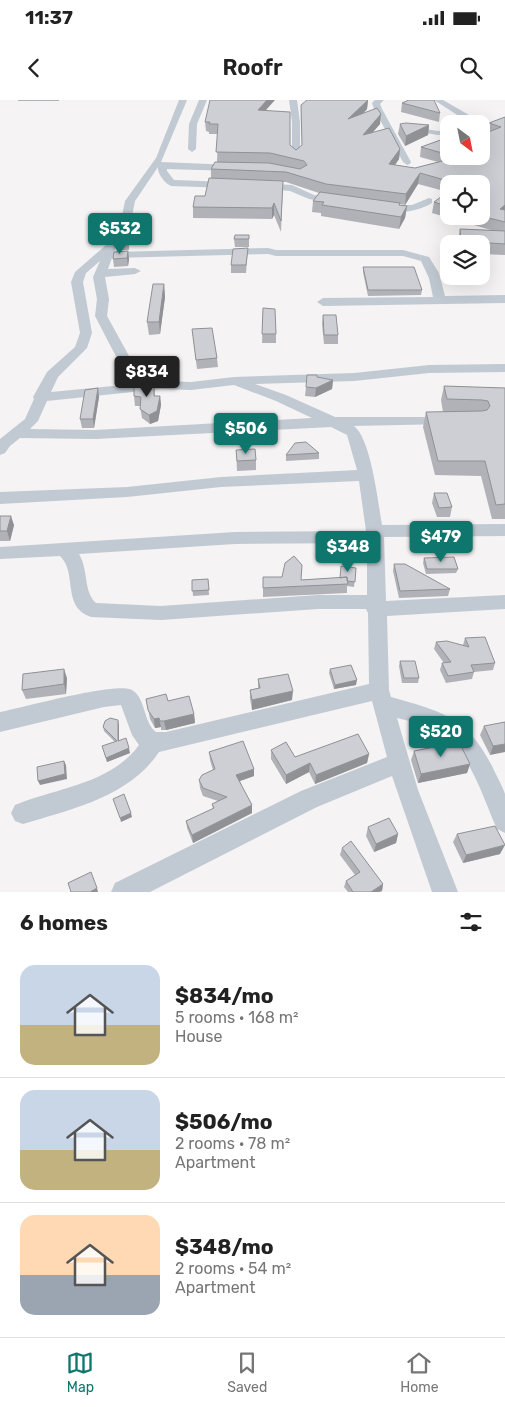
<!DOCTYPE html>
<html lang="en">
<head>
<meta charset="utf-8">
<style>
	:root { --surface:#fff; --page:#f2f2f2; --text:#222; --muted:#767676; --line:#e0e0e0; --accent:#0f766e }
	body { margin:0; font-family:Rubik,sans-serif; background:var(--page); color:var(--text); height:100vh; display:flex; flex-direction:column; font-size:19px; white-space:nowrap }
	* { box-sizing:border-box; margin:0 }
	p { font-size:16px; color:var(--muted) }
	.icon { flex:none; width:28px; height:28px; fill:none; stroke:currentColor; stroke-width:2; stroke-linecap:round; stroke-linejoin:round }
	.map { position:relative; height:792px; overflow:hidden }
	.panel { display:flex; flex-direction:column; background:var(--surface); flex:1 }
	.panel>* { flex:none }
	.needle { width:32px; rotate:148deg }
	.tools { position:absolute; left:440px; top:15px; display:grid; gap:10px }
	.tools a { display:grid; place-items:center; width:50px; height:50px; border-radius:10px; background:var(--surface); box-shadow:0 5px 20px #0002; font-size:25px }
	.price { position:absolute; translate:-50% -42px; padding:0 11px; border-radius:5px; background:var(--accent); color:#fff; font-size:16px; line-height:32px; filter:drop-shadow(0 1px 2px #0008) }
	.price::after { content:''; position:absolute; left:50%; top:30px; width:15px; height:11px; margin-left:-8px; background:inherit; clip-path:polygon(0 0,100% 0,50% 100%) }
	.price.current { background:#222; color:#fff }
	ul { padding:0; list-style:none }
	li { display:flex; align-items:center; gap:15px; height:125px; padding:0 20px }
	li+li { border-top:1px solid var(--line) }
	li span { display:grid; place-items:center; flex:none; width:140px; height:100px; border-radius:15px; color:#555 }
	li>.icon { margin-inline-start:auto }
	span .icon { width:60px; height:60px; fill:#fffc; stroke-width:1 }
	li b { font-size:21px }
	h2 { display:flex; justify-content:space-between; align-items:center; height:60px; padding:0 20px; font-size:21px }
	.status { display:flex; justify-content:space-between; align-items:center; height:35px; padding:0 25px; background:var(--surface); direction:ltr }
	.status svg { height:14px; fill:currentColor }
	header { display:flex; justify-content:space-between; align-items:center; height:65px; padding:0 20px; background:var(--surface); font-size:22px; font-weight:600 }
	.tabs { display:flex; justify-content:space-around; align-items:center; height:70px; border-top:1px solid var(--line); background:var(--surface); font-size:14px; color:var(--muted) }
	.tabs a { display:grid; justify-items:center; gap:2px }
	.tabs .current { color:var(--accent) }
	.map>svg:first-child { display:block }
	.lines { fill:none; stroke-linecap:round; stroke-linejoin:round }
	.minor { fill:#c1cad2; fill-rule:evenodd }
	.wall { fill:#b0b2b7; fill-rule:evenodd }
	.shaded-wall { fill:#909195 }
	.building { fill:#cdcfd5; stroke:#909195 }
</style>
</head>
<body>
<div class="status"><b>11:37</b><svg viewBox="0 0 49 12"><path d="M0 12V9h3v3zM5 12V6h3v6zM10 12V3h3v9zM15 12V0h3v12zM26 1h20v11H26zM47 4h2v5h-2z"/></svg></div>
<header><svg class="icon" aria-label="back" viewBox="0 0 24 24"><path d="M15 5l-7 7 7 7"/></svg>Roofr<svg class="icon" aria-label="search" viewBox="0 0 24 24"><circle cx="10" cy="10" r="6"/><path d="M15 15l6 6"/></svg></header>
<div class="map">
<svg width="505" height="792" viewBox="0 0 505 792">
	<rect width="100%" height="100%" fill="#f5f3f3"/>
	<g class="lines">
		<path class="minor" d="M179 0H187L161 62 233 65 237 68 233 71 167 69V71L174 80 228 82 233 85 228 88 171 86C165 84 157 73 158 67L135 101 132 116 121 133 114 152 268 148 276 150H403L429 157 439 173 445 196 505 195V203L323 206 317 202 323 198 433 197 429 178 421 161 403 156H276L268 154 112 158 108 169 135 168 141 171 135 174 105 177 109 199 107 216 134 265 143 273 165 281 191 282 234 277 354 273 429 265 505 264V272L429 273 354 281 255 284 286 295 335 317H451L453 320 451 323 446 324 354 326C371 339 378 402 382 425L505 424V436L384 437 386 501 505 495V509L387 516 389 590 391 597C441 611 467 617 492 666 496 675 502 685 505 694 505 705 505 721 505 733L497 729C483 698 472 657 444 636 430 626 413 622 397 618L418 690 458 792H432L392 676 317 707 150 792H111L115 783 301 691 387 657 372 601 159 652C129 697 72 709 23 724L15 721 11 713 15 705C56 688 111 684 139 645L132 635 121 605 104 607 0 632V612C21 608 118 581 132 590 146 598 143 622 156 632H166L369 584 368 513 366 509H318L161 520 91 517C61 507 78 473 60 456L0 459V447L235 432 366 431 359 381 221 387 127 397 0 404V392L127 387 221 377 357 370 347 335 331 327 95 339 20 338 10 346 5 353 0 355V339L25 319 34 299 33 297 47 272 75 247 80 233 71 182 75 172 106 145 111 133 122 116 125 101 156 58ZM100 161 93 177 97 199 95 216 123 270 133 279 144 283 51 292 58 277 87 248 92 233 83 182 86 173ZM234 285 276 301 312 318 95 330 30 329 38 321 47 301 161 289 191 290ZM367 443V495H318L161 506 96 503C83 491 89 471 79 454L235 444Z
			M199 0H207L197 24 196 49 192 52 188 49 189 24Z
			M289 0H297L300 22V55L296 58 292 55V22Z
			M375 0H384L380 4 382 9 411 62 410 64 407 65 403 62 374 9 372 3Z
			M434 0H443L469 15 470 24H462V18Z
			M404 26 438 31 449 30V34L438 35 407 30 403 28Z
			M260 83 292 85 314 95 336 98 341 101 336 104 309 99 290 91 257 88 255 86Z
			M429 98 432 99V103C417 112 399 114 382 110L380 108 385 105H412Z"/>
	</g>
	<path class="wall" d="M18 0H59V1H18Z
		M368 0 367 9 363 14 380 24 372 32 400 49 399 59 395 65 415 68 438 62 420 57 421 47 449 37V56H481L489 23 505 17V155L481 154V144H458V140L460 129 491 130 432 113 434 102 448 92 418 84 405 105 400 104V105L407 106 405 118 399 129 321 116V113L312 112 313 101 319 93 286 82H283L281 132 274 115 272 119 193 118V107L205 96 211 78V69L217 62 218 34H209V32L206 31 205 22 266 10 290 45 296 50 302 46 301 5ZM449 84H481V116H449Z
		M402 3 440 13 439 22 401 12Z
		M400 24 429 25 428 35 405 46 398 34Z
		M249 135V147H235L234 139Z
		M129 138V150H117L116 142Z
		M248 148 246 173H231V165Z
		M128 151 129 159 128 166 114 167 113 159Z
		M363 167 422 190 421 195 368 196 363 172Z
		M164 184 165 197 160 234 149 235 147 222Z
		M263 208 276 234V243H262Z
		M323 215 338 235V244H324L322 224Z
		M192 229 217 258 218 267 197 269Z
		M333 280 332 289 315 297 305 296 306 287Z
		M154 283 155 296H160L161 305 158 321 150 324 142 318 140 306H135L134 296Z
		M444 286 505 288V419H492L481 376 435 375 423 327 426 312H443L441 300Z
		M98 288 99 297 94 328H82L80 319Z
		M236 350 256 360V370L237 371Z
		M319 353V359L286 361V355Z
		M434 393 452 407 450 417H437L432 403Z
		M0 416 14 425 10 441H0Z
		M424 458 458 469 456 473 426 474 423 463Z
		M394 464 450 489 448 496 399 498 393 471Z
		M356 468 354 487 347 486V493L263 497V477L301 480 340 478Z
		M208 479 209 495 193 496 192 480Z
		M465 538 495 563 493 570 474 572 472 579 446 583 440 570 442 563H444L434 549 436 542 463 545Z
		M400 561 419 578 418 583H402L399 566Z
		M330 569 356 585 334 589 329 573Z
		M67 578 66 594 26 599 22 590Z
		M258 579 292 600 252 610 250 599V590L258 588Z
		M146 599 168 601 194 614 195 623 166 630H161V627L155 628 150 619Z
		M505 622 490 655 480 635 484 626Z
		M119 625V640L130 653 107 662 102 646 115 642 104 631 103 627Z
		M271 650 295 657 369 654 367 663 315 684 309 672 286 684 271 659Z
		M414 651 470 664 467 673 418 683 411 660Z
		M209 652 254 669V676L240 681 252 713 193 743 187 728 186 721 213 709 212 704 218 701 203 696 200 688 199 680 213 670 210 660Z
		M368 727 398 734 396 743 374 752 366 736Z
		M457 734 500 754 463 763 453 742Z
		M342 748 383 784 382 791 379 792H348L344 787 346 781 355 775 340 755Z"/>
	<path class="shaded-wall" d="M267 0H275L258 19V10Z
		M368 0 367 9 348 29V19Z
		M381 14 380 24 362 45 363 35Z
		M429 25 428 35 405 46 406 36Z
		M400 49 399 59 388 75 389 64Z
		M420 73 418 84 405 105 406 94Z
		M274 103V115L272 119V108Z
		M505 105V114L500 109Z
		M407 106 405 118 399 129 401 117Z
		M128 151 129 159 128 166 127 158Z
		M164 184 165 197 160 234 159 222Z
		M333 280 332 289 315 297 316 288Z
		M98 288 99 297 94 328 93 319Z
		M160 296 161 305 158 321 150 324 149 315Z
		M11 416 14 425 10 441 7 431Z
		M64 569 67 578 66 594 64 584Z
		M357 580 356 585 334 589 335 585Z
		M293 591 292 600 252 610V600Z
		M194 614 195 623 166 630 164 621Z
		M159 618 161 627 155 628 154 619Z
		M118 620 119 625V645L118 641Z
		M505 644V652L490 655 493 646Z
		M129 648 130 653 107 662 106 658Z
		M369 654 367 663 315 684 316 675Z
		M64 661 66 665 67 679 40 685 38 681Z
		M310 663 309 672 286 684V675Z
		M470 664 467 673 418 683 421 674Z
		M254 669V676L237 682 236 675Z
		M252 705V713L193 743 192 735Z
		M131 713 132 717 121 722 120 718Z
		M398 734 396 743 374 752 376 744Z
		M505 745 500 754 463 763 466 755Z
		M383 784 382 791 379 792H371Z
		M97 788 98 792H90Z"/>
	<path class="building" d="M210 0H267L258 10 290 12V45L296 50 302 45 301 5 307 0H368L348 19 377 8 381 14 363 35 389 28 400 49 389 64 415 68 458 57 454 56H481V35L501 27 489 23 505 17V105L500 109 505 110V122L481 116V84H459L420 73 406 94 326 84 286 72 211 69 215 62 269 63 300 69 307 65 304 61 270 53 216 52 218 24H209L210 22H205Z
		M409 0H434L440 13 402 3Z
		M406 23 429 25 406 36 400 24Z
		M449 37V55L421 47Z
		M209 78 283 81 281 121 274 103 272 108 193 107 195 96H205Z
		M449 91V107L434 102Z
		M320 92 400 103 399 105 407 106 401 117 322 105 324 102 313 101Z
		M460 129 505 131V144L461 141Z
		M235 135H249V139H234Z
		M129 138 128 142H116L117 139Z
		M248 148 246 165H231L233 149Z
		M128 151 127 158 113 159 114 152Z
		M363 167H414L422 190H368Z
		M153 184H164L159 222H147Z
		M263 208 275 209 276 234H262Z
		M323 215H336L338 235H324Z
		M212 228 217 258 196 260 192 229Z
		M307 275H317V277L333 280 316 288 306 287Z
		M154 283V296H160L157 311 149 315 140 309 141 297 134 296V285Z
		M444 286 505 288V404L496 405 485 361H438L426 312 482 311 487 310 490 306 488 301 482 300 447 299Z
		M98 288 93 319H80L85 290Z
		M306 342 319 353 286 355 295 343Z
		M255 349 256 360 237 361 236 350Z
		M434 393H447L452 407 439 408Z
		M0 416H11L7 431H0Z
		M294 456 302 465 301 480 347 477 348 484 263 488V477H282L285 463Z
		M454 457 458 469H427L424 458Z
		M394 464H405L450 489 400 491Z
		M341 466 356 468 355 482 347 481V477L340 478Z
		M208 479 209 490 192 491V480Z
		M485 537 495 563 471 565 474 572 448 576 442 563 451 562 436 542 447 541 469 547 465 538Z
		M400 561H415L419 578H404Z
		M351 565 357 580 335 585 330 569Z
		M64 569V584L22 590 23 574Z
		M288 574 293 591 252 600 250 590 260 588 258 579Z
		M166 594 168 601 189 596 194 614 164 621H160L159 618 154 619 148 610 146 599Z
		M110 618 118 620V641L126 638 129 648 106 658 102 646 117 641 103 627 105 621Z
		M505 622V644L493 646 484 626Z
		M358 634 369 654 316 675 310 663 286 675 271 650 286 642 295 657Z
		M243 641 254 669 236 675 252 705 192 735 186 721 214 708 212 704 227 697 203 688 199 680 202 675 215 669 209 652Z
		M459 642 470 664 421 674 414 651Z
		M64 661 65 674 38 681 37 667Z
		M124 694 131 713 120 718 113 699Z
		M389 718 398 734 376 744 368 727Z
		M495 726 505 745 466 755 457 734Z
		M351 741 383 784 371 792H353L346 781 360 772 342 748Z
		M91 772 97 788 90 792H71L68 783Z"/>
</svg>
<div class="tools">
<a><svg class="needle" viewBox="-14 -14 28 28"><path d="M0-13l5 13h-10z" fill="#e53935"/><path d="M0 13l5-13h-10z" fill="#767676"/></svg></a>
<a><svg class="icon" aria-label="locate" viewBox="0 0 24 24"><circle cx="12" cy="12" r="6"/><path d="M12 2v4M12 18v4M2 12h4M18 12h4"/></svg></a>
<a><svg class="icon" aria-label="layers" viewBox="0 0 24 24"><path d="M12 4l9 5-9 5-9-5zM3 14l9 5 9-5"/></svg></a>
</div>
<b class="price" style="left:120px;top:155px">$532</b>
<b class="price current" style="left:147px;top:298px">$834</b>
<b class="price" style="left:246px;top:355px">$506</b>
<b class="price" style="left:441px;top:463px">$479</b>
<b class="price" style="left:348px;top:473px">$348</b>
<b class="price" style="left:441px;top:658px">$520</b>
</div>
<section class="panel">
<h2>6 homes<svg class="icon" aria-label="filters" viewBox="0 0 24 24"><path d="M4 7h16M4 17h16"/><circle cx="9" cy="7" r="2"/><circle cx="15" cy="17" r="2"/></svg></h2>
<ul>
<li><span style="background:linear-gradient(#c9d6e8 60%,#c2b280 0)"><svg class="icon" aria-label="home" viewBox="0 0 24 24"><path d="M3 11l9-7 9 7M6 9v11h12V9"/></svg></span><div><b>$834/mo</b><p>5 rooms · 168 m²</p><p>House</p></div></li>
<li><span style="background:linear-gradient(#c9d6e8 60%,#c2b280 0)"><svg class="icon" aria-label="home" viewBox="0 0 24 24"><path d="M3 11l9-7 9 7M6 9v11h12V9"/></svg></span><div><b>$506/mo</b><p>2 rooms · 78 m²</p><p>Apartment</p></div></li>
<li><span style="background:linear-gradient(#ffd9b3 60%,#9aa5b1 0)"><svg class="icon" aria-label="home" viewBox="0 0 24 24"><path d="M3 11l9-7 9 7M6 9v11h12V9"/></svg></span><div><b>$348/mo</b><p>2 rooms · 54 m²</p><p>Apartment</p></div></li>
</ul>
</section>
<nav class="tabs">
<a class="current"><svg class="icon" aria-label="map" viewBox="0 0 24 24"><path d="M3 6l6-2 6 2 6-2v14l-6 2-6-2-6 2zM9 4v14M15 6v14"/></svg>Map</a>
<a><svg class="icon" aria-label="saved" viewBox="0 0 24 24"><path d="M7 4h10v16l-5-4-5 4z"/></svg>Saved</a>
<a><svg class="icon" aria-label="home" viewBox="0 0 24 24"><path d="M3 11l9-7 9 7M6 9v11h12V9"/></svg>Home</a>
</nav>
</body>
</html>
